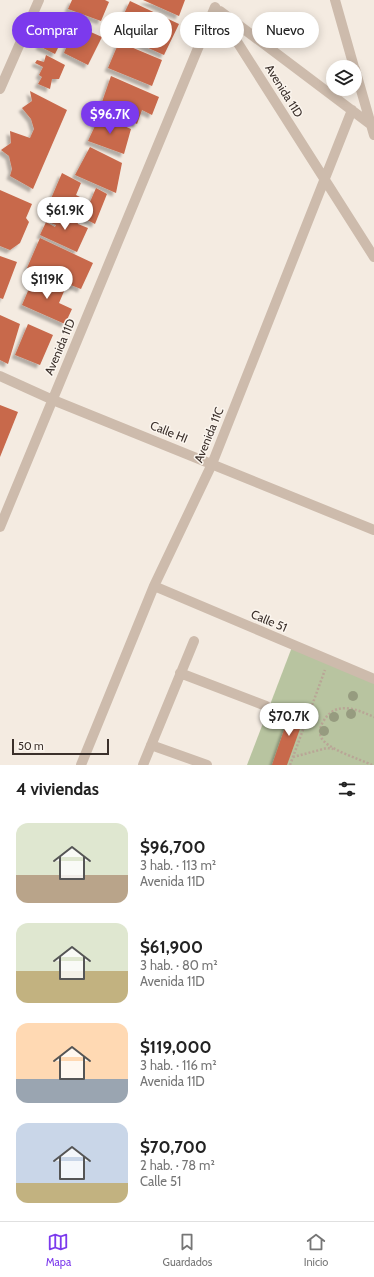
<!DOCTYPE html>
<html lang="es">
<head>
<meta charset="utf-8">
<style>
	:root { --surface:#fff; --page:#f2f2f2; --text:#222; --muted:#767676; --line:#e0e0e0; --accent:#7c3aed }
	body { margin:0; font-family:Cabin,sans-serif; background:var(--page); color:var(--text); height:100vh; display:flex; flex-direction:column; font-size:15px; white-space:nowrap }
	* { box-sizing:border-box; margin:0 }
	p { font-size:13px; color:var(--muted) }
	.icon { flex:none; width:22px; height:22px; fill:none; stroke:currentColor; stroke-width:2; stroke-linecap:round; stroke-linejoin:round }
	.map { position:relative; height:765px; overflow:hidden }
	.side { display:flex; flex-direction:column; background:var(--surface); flex:1 }
	.side>* { flex:none }
	.guide { position:absolute; left:12px; top:12px; width:350px; height:36px; display:flex; gap:8px }
	.tools { position:absolute; left:326px; top:60px; display:grid; gap:8px }
	.tools a { display:grid; place-items:center; width:36px; height:36px; border-radius:50%; background:var(--surface); box-shadow:0 2px 10px #0003; font-size:20px }
	.scale { position:absolute; left:12px; bottom:10px; width:97px; box-sizing:border-box; padding-left:4px; border:2px solid #3b302b; border-top:0; font-size:11px; line-height:14px; white-space:nowrap; color:#3b302b; -webkit-text-stroke:3px #fbf5ee; paint-order:stroke }
	.price { position:absolute; translate:-50% -34px; padding:0 9px; border-radius:14px; background:#fff; color:#222; font-size:13px; line-height:26px; filter:drop-shadow(0 1px 2px #0008) }
	.price::after { content:''; position:absolute; left:50%; top:24px; width:12px; height:9px; margin-left:-6px; background:inherit; clip-path:polygon(0 0,100% 0,50% 100%) }
	.price.selected { background:var(--accent); color:#fff }
	ul { padding:0; list-style:none }
	li { display:flex; align-items:center; gap:12px; height:100px; padding:0 16px }
	li span { display:grid; place-items:center; flex:none; width:112px; height:80px; border-radius:12px; color:#555 }
	li>.icon { margin-inline-start:auto }
	span .icon { width:48px; height:48px; fill:#fffc; stroke-width:1 }
	li b { font-size:17px }
	h2 { display:flex; justify-content:space-between; align-items:center; height:48px; padding:0 16px; font-size:17px }
	.pill { padding:0 14px; border-radius:18px; background:var(--surface); box-shadow:0 2px 10px #0003; font-size:14px; line-height:36px }
	.pill.selected { background:var(--accent); color:#fff }
	.dock { display:flex; justify-content:space-around; align-items:center; height:56px; border-top:1px solid var(--line); background:var(--surface); font-size:11px; color:var(--muted) }
	.dock a { display:grid; justify-items:center; gap:2px }
	.dock .selected { color:var(--accent) }
	.map>svg:first-child { display:block }
	.green { fill:#b8c4a0 }
	.building { fill:#c8694b; filter:url(#shadow) }
	.lines { fill:none; stroke-linecap:round; stroke-linejoin:round }
	.path { stroke:#b9a596; stroke-width:2.5; stroke-dasharray:2 2; stroke-linecap:butt }
	.street { stroke:#cdbbac; stroke-width:10 }
	.tree { fill:#969b7f }
	.labels { text-anchor:middle; stroke-width:3; stroke-linejoin:round; paint-order:stroke }
	.street-label { font-size:12px; fill:#3b302b; stroke:#fbf5ee }
</style>
</head>
<body>
<div class="map">
<svg width="374" height="765" viewBox="0 0 374 765">
	<defs>
		<filter id="shadow"><feDropShadow dx="-3.5" dy="3.5" stdDeviation="1" flood-color="#0004"/></filter>
	</defs>
	<rect width="100%" height="100%" fill="#f4ebe1"/>
	<path class="green" d="M292 647 374 682V765H247Z"/>
	<path class="building" d="M72 0H105L109 2 101 21 68 9Z
		M143 0H185L179 16Z
		M130 1 179 24 164 55 115 33Z
		M75 25 102 37 88 65 64 53Z
		M46 31 63 38 55 54 39 46Z
		M119 42 162 60 152 86 108 68Z
		M46 55 65 65 59 79H52L50 89 38 84 42 77 39 75 43 67 35 63 37 60 44 62Z
		M111 76 159 97 152 115 142 110 137 124 114 113 116 108 102 102Z
		M30 91 67 110 33 189 10 176 12 169 9 156 1 150 11 143 10 131 30 138 34 129 31 119 22 108 32 101Z
		M100 115 131 129 124 154 88 141Z
		M90 147 122 163 116 193 75 175Z
		M62 173 81 183 76 195 90 202 96 188 107 194 95 224 50 201Z
		M0 190 32 204 26 218 29 222 20 243 10 250 0 246Z
		M62 212 76 218 78 224 88 228 77 252 40 235 46 222 55 227 56 225 51 223 55 213Z
		M40 238 93 263 81 289 27 268Z
		M0 256 17 262 3 299 0 298Z
		M34 275 65 289 59 303 72 309 65 324 22 305 28 291 32 288Z
		M0 315 20 324 8 364 0 360Z
		M28 324 53 335 40 365 15 355Z
		M0 405 18 412 0 457Z
		M292 707 306 712 287 765H272Z"/>
	<g class="lines">
		<path class="path" d="M293 757 327 748 333 749
			M290 765 325 670
			M372 765C360 759 326 749 321 737 319 732 320 727 323 722 335 700 356 709 374 717"/>
		<path class="street" d="M335 0 354 67
			M220 11 374 127
			M355 69 374 135
			M0 89 39 0
			M0 376 53 400 374 530
			M0 527 215 7 374 257
			M154 586 374 679
			M180 673 266 706
			M151 745 207 765
			M81 765 154 586 212 464 352 110
			M143 765 194 641"/>
	</g>
	<g class="tree">
		<circle cx="353" cy="696" r="5"/>
		<circle cx="351" cy="714" r="5"/>
		<circle cx="334" cy="717" r="5"/>
		<circle cx="324" cy="731" r="5"/>
	</g>
	<g class="labels">
		<g class="street-label">
			<text transform="translate(284 91) rotate(58)" y="4">Avenida 11D</text>
			<text transform="translate(60 347) rotate(-67)" y="4">Avenida 11D</text>
			<text transform="translate(169 432) rotate(22)" y="4">Calle HI</text>
			<text transform="translate(209 435) rotate(-68)" y="4">Avenida 11C</text>
			<text transform="translate(269 621) rotate(23)" y="4">Calle 51</text>
		</g>
	</g>
</svg>
<div class="tools">
<a><svg class="icon" aria-label="layers" viewBox="0 0 24 24"><path d="M12 4l9 5-9 5-9-5zM3 14l9 5 9-5"/></svg></a>
</div>
<div class="scale">50 m</div>
<b class="price selected" style="left:110px;top:135px">$96.7K</b>
<b class="price" style="left:65px;top:231px">$61.9K</b>
<b class="price" style="left:47px;top:300px">$119K</b>
<b class="price" style="left:289px;top:737px">$70.7K</b>
<div class="guide">
<a class="pill selected">Comprar</a>
<a class="pill">Alquilar</a>
<a class="pill">Filtros</a>
<a class="pill">Nuevo</a>
</div>
</div>
<section class="side">
<h2>4 viviendas<svg class="icon" aria-label="filters" viewBox="0 0 24 24"><path d="M4 7h16M4 17h16"/><circle cx="9" cy="7" r="2"/><circle cx="15" cy="17" r="2"/></svg></h2>
<ul>
<li><span style="background:linear-gradient(#dfe7d0 65%,#b9a48a 0)"><svg class="icon" aria-label="home" viewBox="0 0 24 24"><path d="M3 11l9-7 9 7M6 9v11h12V9"/></svg></span><div><b>$96,700</b><p>3 hab. · 113 m²</p><p>Avenida 11D</p></div></li>
<li><span style="background:linear-gradient(#dfe7d0 60%,#c2b280 0)"><svg class="icon" aria-label="home" viewBox="0 0 24 24"><path d="M3 11l9-7 9 7M6 9v11h12V9"/></svg></span><div><b>$61,900</b><p>3 hab. · 80 m²</p><p>Avenida 11D</p></div></li>
<li><span style="background:linear-gradient(#ffd9b3 70%,#9aa5b1 0)"><svg class="icon" aria-label="home" viewBox="0 0 24 24"><path d="M3 11l9-7 9 7M6 9v11h12V9"/></svg></span><div><b>$119,000</b><p>3 hab. · 116 m²</p><p>Avenida 11D</p></div></li>
<li><span style="background:linear-gradient(#c9d6e8 75%,#c2b280 0)"><svg class="icon" aria-label="home" viewBox="0 0 24 24"><path d="M3 11l9-7 9 7M6 9v11h12V9"/></svg></span><div><b>$70,700</b><p>2 hab. · 78 m²</p><p>Calle 51</p></div></li>
</ul>
</section>
<nav class="dock">
<a class="selected"><svg class="icon" aria-label="map" viewBox="0 0 24 24"><path d="M3 6l6-2 6 2 6-2v14l-6 2-6-2-6 2zM9 4v14M15 6v14"/></svg>Mapa</a>
<a><svg class="icon" aria-label="saved" viewBox="0 0 24 24"><path d="M7 4h10v16l-5-4-5 4z"/></svg>Guardados</a>
<a><svg class="icon" aria-label="home" viewBox="0 0 24 24"><path d="M3 11l9-7 9 7M6 9v11h12V9"/></svg>Inicio</a>
</nav>
</body>
</html>
